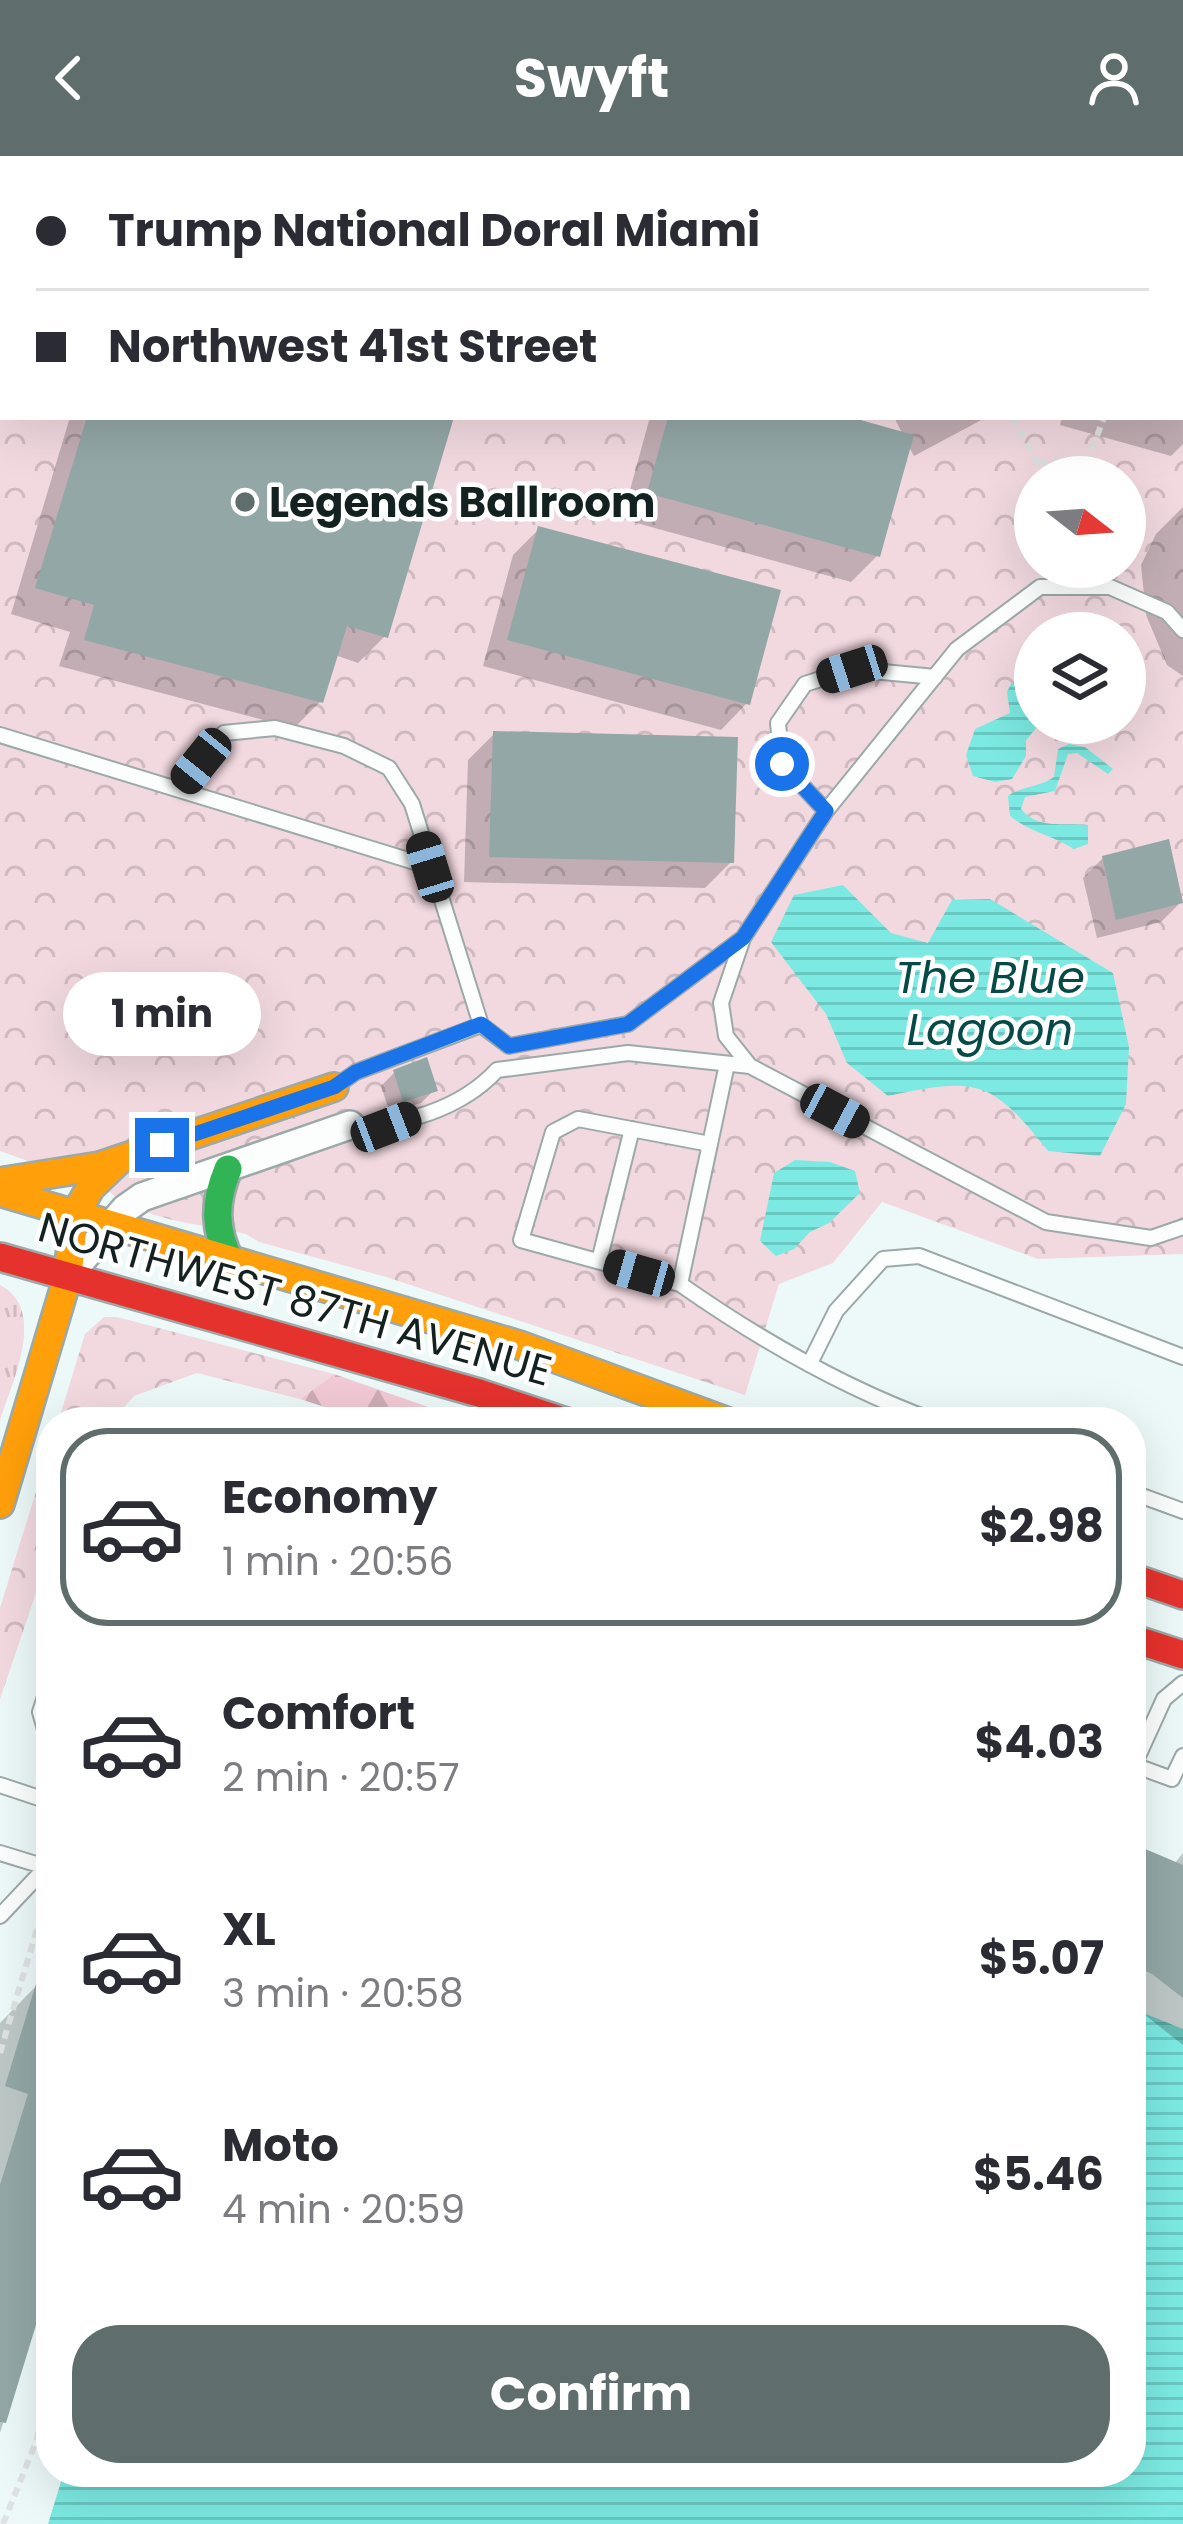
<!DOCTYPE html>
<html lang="en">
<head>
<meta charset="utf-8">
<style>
	body { margin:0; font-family:Poppins,sans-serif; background:#f2f2f3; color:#2b2b33; height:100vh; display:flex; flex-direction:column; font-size:45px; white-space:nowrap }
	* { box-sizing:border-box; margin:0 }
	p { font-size:39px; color:#7c7c81 }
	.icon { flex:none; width:66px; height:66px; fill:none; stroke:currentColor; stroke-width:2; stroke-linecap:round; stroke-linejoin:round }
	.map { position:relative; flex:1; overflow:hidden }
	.details { position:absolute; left:36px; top:1251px; width:1110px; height:1080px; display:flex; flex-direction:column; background:#fff; border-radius:48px; box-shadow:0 12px 48px #0002 }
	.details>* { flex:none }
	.banner { position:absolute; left:0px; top:0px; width:1185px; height:264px; box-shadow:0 12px 48px #0002; display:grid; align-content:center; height:264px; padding:0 36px; background:#fff }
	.needle { width:78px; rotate:107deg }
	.buttons { position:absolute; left:1014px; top:300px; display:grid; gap:24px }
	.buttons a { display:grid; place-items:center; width:132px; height:132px; border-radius:50%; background:#fff; box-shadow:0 12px 48px #0002; font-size:60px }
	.end { position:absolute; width:54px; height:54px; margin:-27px; border:15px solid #1a73e8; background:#fff; box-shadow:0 0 0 6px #fff }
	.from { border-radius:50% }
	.bubble { position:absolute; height:84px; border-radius:42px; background:#fff; box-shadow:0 12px 48px #0002; font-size:39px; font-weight:700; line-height:84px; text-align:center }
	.car { position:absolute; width:36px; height:72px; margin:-36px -18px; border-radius:15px; box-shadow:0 0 9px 3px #0007; background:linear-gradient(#222 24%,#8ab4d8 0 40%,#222 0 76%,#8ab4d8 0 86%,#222 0) }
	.banner b { display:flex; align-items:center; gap:42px; height:114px; font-size:45px }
	.banner b+b { border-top:3px solid #e1e1e2 }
	.banner i { width:30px; height:30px; background:#2b2b33 }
	ul { padding:21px 0 0; list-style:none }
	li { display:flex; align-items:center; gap:36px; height:198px; margin:0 24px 18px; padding:0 12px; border:6px solid transparent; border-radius:48px }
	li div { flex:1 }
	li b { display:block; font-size:45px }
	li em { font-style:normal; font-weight:700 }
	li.on { border-color:#5f6d6c }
	li>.icon { width:108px; height:108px; stroke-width:1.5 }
	.button { display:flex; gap:24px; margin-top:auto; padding:24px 36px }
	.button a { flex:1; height:138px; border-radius:48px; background:#5f6d6c; color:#fff; font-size:48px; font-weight:700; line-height:138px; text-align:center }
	header { display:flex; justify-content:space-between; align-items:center; height:156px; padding:0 36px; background:#5f6d6c; color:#fff; font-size:54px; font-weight:700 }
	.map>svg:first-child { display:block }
</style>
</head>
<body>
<header><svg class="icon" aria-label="back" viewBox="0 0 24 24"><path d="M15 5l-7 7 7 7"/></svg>Swyft<svg class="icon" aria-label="person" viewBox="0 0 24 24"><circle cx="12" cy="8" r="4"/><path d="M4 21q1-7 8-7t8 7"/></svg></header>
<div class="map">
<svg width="1183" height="2368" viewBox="0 0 1183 2368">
	<defs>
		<pattern id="grass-tufts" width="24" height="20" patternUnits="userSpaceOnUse" patternTransform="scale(3)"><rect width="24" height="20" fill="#f2d9e0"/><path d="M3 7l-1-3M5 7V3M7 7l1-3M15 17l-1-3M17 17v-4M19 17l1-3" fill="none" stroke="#cfbac0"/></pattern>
		<pattern id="forest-firs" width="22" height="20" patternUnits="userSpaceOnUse" patternTransform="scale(3)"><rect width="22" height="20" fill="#f2cad6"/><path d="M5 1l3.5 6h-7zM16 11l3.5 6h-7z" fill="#cfadb7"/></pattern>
		<pattern id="park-crowns" width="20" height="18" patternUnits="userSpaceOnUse" patternTransform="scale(3)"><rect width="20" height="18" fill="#f2d9e0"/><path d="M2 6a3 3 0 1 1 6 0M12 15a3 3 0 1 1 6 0" fill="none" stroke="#cfbac0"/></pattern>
		<pattern id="water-rules" width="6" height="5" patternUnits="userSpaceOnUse" patternTransform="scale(3)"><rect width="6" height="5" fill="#7ceae2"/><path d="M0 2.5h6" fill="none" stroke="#6ac8c2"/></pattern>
	</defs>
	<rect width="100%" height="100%" fill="#ecf9f8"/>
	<path fill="url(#grass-tufts)" d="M0,1129C48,1154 12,1226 0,1265Z"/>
	<path fill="url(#forest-firs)" d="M334,1218L471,1266H371L300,1243Z"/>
	<path fill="url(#park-crowns)" fill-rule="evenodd" d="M0,0H1183V1098L1038,1103L882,1046L833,1107L779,1128L745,1239L386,1121L259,1086L246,1078C202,1068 140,1065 106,1033L0,995ZM3,3H1182V261H3ZM1035,321H1125V411H1035ZM1035,477H1125V567H1035Z
		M104,1161H117L334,1218L300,1243L197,1217L134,1240L111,1266H58L85,1178Z
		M51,1287V1393L0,1543V1452Z"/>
	<path fill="url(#water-rules)" d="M1011,528H1027L1035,534V567H1065L1039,569L1026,584V600L1012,623L995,626L973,620L966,599L975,573L1010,557L1007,536Z
		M1069,588L1085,591L1113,613L1108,618L1077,597L1068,598L1055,635L1025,641L1021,653C1038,674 1063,666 1088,669V688L1074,693C1052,679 1030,676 1010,660L1008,640C1024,629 1038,632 1054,621L1058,593Z
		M843,729L891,777L928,787L952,744L990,743L1113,817L1129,891L1126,948L1100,1000L1048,995C991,923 977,921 888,940L847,907L826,858L771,786L794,739Z
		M795,1004L830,1006L855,1015L860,1037L829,1067L810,1076L794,1093L776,1100L760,1085L774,1017Z
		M1131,1852L1183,1873V2368H48L64,2316H1131Z"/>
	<path fill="#0003" d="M1182,24L1183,288L1171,300L1060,269L1062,261H1182Z
		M70,261H451L385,480L358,507L335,499L321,545L294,572L59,510L70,476L11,458Z
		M650,261H839L903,279L894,261H987L914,300L908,289L877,400L851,426L622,363Z
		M1183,351V520L1167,509L1146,459L1141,409L1156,378Z
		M539,373L747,547L721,574L483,510L513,399Z
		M494,578L731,706L705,732L464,726L468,604Z
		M1103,702L1181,746L1161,766L1097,782L1083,722Z
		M394,917L434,934L421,947L390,957L381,930Z
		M1131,1690L1174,1708L1183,1697V1889L1131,1848Z
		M38,1828L51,1832V2112L0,2277V1867Z"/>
	<path fill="#92a7a6" d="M87,261H454L388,482L347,470L323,547L84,484L94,449L35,432Z
		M668,261H850L914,279L880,401L647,337Z
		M538,370L781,434L750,549L507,484Z
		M493,575L738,581L734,707L489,701Z
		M1169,683L1183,747L1116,764L1102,700Z
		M427,901L438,935L403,946L393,914Z
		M1131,1687L1183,1709V1842L1152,1818L1131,1809Z
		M45,1798L51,1799V2120L6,2267L0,2266V2029L28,1938L5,1930Z"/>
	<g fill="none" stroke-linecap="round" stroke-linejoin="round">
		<defs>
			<path id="lane" d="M262,0L272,3
				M593,3L594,0
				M0,579L431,711
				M177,633L224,577L275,572L344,590L389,612L412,648L481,869
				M826,655L782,608L778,567L805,528L852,513L935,521
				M750,910L726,880L721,847L743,782L826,655L957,493L1040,431H1110L1167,456L1183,474
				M336,930L356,916L481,869L509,890L628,868L743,782
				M350,969C401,972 462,952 497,914L628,897L750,910L1046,1066L1151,1082L1183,1071
				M710,988L680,1128L521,1084L553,976L578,963L710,988L727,908
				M599,1105L632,973
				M680,1128C760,1184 845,1233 937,1266
				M810,1207L836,1155L883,1103L919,1100L1183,1201
				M1131,1336L1183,1355
				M51,1522L40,1556L51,1594
				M1131,1608L1172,1623L1183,1600
				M1134,1609L1164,1543L1183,1527
				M0,1629L51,1646
				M0,1697L49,1712
				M0,1760L51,1706"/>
			<path id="street" d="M68,1120L125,1053L142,1041L350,969"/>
			<path id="fast" d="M228,1013C214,1046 214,1073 230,1105"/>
			<path id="slow" d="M0,1026L100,1010L334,931
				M0,1036L519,1189L728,1266
				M0,1348L68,1120L74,1060L91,1031L119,1004"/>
			<path id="jam" d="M0,1101L479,1237L566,1266
				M1131,1421L1183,1439
				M1131,1482L1183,1499"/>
		</defs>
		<use href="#lane" stroke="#9ca9a8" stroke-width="18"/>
		<use href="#street" stroke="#9ca9a8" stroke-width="32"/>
		<use href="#fast" stroke="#9ca9a8" stroke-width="32"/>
		<use href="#slow" stroke="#9ca9a8" stroke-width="32"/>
		<use href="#jam" stroke="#9ca9a8" stroke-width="32"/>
		<path stroke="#dee2e2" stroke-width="6" stroke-dasharray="9 6" stroke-linecap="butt" d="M1041,0V3
			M405,3L406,0
			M1012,261L1046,321
			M1038,307L1089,302L1104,261
			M0,1897L45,1746
			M3,2368L37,2283L51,2208"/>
		<use href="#lane" stroke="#fcfefe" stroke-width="14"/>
		<use href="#street" stroke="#fcfefe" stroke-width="27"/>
		<use href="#fast" stroke="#30b455" stroke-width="27"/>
		<use href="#slow" stroke="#ff9f0a" stroke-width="27"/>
		<use href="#jam" stroke="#e5322d" stroke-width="27"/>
	</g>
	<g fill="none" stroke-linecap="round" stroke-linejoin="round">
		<path stroke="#1a73e8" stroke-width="15" d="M162,989L334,931L356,916L481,868L509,890L628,868L743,782L826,655L782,608"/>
	</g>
	<circle fill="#5f6d6c" stroke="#fff" stroke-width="4.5" cx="245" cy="346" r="12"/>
	<g text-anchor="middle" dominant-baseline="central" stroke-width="9" stroke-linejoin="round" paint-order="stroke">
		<g font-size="42" font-weight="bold" fill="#132221" stroke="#fff" text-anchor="start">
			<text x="269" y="346">Legends Ballroom</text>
		</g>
		<g font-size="42" fill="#132221" stroke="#fff">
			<text transform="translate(295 1143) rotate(16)">NORTHWEST 87TH AVENUE</text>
		</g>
		<g font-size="45" font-style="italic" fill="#054a46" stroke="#fff">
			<text x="990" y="821">The Blue<tspan x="990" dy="52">Lagoon</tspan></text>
		</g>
	</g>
</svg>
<div class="buttons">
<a><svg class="needle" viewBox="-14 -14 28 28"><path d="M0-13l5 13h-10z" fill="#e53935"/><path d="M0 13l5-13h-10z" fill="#7c7c81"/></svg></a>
<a><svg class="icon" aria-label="layers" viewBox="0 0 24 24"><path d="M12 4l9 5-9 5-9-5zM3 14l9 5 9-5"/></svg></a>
</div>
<i class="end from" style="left:782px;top:608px"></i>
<i class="end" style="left:162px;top:989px"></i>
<div class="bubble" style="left:63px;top:816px;width:198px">1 min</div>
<i class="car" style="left:852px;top:513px;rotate:252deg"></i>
<i class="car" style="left:201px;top:605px;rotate:219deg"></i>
<i class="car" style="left:430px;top:711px;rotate:343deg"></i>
<i class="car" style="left:835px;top:955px;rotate:118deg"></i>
<i class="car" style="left:386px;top:971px;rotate:69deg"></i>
<i class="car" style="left:639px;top:1117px;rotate:286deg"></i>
<div class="banner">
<b><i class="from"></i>Trump National Doral Miami</b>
<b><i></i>Northwest 41st Street</b>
</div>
<section class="details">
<ul>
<li class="on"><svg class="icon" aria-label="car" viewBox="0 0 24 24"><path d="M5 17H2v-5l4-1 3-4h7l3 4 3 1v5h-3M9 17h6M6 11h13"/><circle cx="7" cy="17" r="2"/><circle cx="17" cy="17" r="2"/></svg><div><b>Economy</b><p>1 min · 20:56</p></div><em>$2.98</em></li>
<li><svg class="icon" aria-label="car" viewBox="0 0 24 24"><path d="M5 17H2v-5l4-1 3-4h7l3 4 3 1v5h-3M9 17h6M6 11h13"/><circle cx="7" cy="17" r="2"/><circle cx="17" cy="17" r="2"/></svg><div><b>Comfort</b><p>2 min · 20:57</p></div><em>$4.03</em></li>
<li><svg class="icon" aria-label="car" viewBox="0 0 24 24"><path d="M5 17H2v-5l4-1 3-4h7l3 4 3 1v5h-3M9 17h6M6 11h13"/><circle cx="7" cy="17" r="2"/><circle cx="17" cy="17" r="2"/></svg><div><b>XL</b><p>3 min · 20:58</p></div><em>$5.07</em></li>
<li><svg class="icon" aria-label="car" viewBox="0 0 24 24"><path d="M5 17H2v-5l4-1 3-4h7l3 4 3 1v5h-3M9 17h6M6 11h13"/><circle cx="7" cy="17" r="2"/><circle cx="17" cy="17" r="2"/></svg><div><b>Moto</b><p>4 min · 20:59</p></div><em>$5.46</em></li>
</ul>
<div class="button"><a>Confirm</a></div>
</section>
</div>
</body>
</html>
